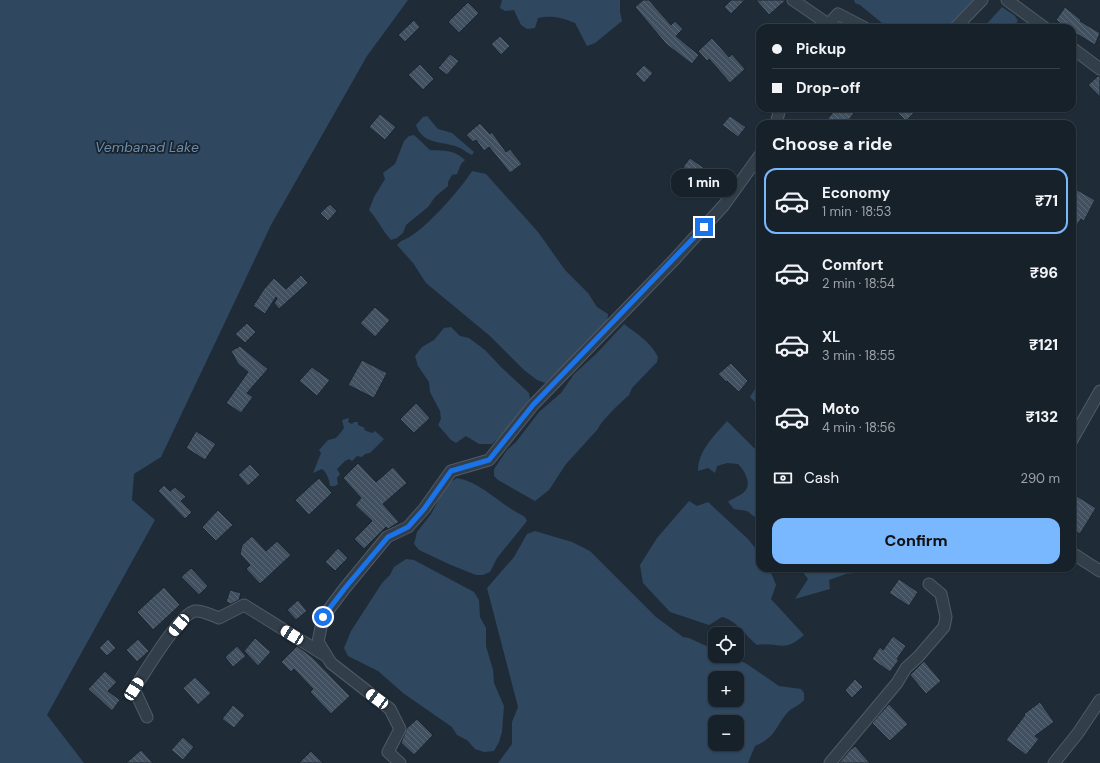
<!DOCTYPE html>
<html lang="en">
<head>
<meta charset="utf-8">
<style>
	body { margin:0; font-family:"DM Sans",sans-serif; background:#202932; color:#f1f3f6; height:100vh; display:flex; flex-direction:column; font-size:15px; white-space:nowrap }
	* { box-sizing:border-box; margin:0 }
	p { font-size:13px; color:#9ea3a8 }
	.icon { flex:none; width:22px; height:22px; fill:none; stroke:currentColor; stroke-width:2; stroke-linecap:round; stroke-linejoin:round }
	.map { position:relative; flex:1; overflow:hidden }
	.sheet { position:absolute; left:756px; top:120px; width:320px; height:452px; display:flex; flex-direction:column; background:#17212a; border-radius:12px; box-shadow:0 1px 3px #0004,0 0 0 1px #363e47 }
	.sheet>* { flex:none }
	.banner { position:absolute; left:756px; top:24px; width:320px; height:88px; border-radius:12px; box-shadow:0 1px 3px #0004,0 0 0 1px #363e47; display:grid; align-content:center; height:88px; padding:0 16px; background:#17212a }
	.controls { position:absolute; left:708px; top:627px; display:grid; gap:8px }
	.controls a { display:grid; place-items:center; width:36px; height:36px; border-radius:8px; background:#17212a; box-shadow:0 1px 3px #0004,0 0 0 1px #363e47; font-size:20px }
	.end { position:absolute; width:18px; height:18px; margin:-9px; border:5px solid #1a73e8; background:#fff; box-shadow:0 0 0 2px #fff }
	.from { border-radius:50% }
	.bubble { position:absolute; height:28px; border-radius:12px; background:#17212a; box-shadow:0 1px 3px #0004,0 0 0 1px #363e47; font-size:13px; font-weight:800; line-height:28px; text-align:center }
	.car { position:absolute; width:12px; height:24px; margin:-12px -6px; border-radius:5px; box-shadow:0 0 3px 1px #0007; background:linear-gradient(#fff 24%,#345 0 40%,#fff 0 76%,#345 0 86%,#fff 0) }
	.banner b { display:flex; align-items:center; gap:14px; height:38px; font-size:15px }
	.banner b+b { border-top:1px solid #363e47 }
	.banner i { width:10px; height:10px; background:#f1f3f6 }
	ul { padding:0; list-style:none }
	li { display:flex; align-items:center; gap:12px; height:66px; margin:0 8px 6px; padding:0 8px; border:2px solid transparent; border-radius:12px }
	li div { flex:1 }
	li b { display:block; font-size:15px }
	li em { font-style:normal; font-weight:800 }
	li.current { border-color:#79b8fe }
	li>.icon { width:36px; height:36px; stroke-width:1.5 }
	h2 { padding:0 16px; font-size:18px; line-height:48px }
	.pay { display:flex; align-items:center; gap:10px; height:44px; padding:0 16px; font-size:15px }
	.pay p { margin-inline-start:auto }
	.action { display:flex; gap:8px; margin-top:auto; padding:8px 16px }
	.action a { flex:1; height:46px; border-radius:12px; background:#79b8fe; color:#111; font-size:16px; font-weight:800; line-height:46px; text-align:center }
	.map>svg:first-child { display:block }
</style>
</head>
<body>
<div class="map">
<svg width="1100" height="763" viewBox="0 0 1100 763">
	<defs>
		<pattern id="building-back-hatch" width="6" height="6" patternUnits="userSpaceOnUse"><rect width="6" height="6" fill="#415161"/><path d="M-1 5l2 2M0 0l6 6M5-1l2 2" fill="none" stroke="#5a6876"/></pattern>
	</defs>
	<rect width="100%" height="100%" fill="#1f2c38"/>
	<path fill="#2f475f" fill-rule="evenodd" d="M0,0H408L367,56L271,225L161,457L134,474L132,500L155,520L47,715L84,763H0Z
		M502,0H620V12L622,21L595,43L587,46L575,23C563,18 552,15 538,18L535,28L527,29L521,25L514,10L505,11L500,8Z
		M854,0H978L950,28H888L860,5L855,3Z
		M1002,7L1015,16L1018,21L1011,28H983Z
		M427,116L438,129L452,133L474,152L472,155C467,153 463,149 458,147C442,141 423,145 416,125L423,117Z
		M414,135L430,150C444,151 453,149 465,160L461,164L457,174L452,175L448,182V186L435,197L428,207L406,225L403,233L397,238L391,240C382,230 378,220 369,210L374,197L385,179L383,173L395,164L404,141L409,136Z
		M472,171L486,174L538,232L565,270L588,293L597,307L608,314L607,324L545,383L537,380L524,370L490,336L426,283L413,263L397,245L401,241C420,236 461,189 472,171Z
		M624,324C638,335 650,341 658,357L657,362L632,388L629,395L615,408L602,422L597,430L566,464L549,490L535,501L498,480L494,476V469L507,450L516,442L539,412L561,393L574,374L596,354Z
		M451,327L460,336L469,338L485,350L501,367L529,393L530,398C520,415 507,430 492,444H479L466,436L456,443L451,440L438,425L441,419L440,411L430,392L429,382L418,366L415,356L422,347L434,340L444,328Z
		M760,381V407L750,397Z
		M349,418L348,422L352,424L354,422H358V425L365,428L364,430L372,433L375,431L384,439L370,453L365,454L362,457L357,456L352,461L349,459L345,461L337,469L340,474L337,478L338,484L335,486H330C329,479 327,473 322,469L313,473L321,453L319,450L328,440L336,438L342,431L344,428L342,420Z
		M727,421L760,454V521L747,511L734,509L728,502C733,498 740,496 744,492C753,484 744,470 738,464L727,463L717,466L715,473L708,468L698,471C698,451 714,436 727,421Z
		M457,478C479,482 496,500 516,512C521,515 525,515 527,521L497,558L490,572L483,575H476L451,565L419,550L414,544L417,532L431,514L440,497L449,483Z
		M689,501L697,506L708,502L748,539L760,554V568H769L776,585L771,599L804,635C783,654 780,641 757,645C746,636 736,620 722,617L709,625L670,612L643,583L640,565L657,538Z
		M535,531L572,542L590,551L656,617L683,637L689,638L715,650V656H729L747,664L779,686L801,689L804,693V700C800,705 794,707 789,711C774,727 778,736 755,746L748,763H498L512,744V722L518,707L487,588L514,557L527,534ZM715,678H737V700H715ZM715,722H737V744H715Z
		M406,559L414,560L474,592L479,600L480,617L486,628V646L493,670L494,683L504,706L502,732L499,742L494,751L484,752L475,749L467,740L457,735L452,727L403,693L378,671L348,656L344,648L351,631L382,583L390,575L394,567Z
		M800,568H870V571L846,574L829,580L830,589L795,599L808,579Z"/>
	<path fill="url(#building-back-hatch)" stroke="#1a252f" d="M643,0H649L671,25L675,21L683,29L676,36L699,55L692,64L666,44L635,7Z
		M731,0H745L731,14L724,7Z
		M756,0H786L769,15Z
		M468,2L479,13L459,33L448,22Z
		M1065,7L1081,20L1080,21L1100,33L1095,45L1072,31V28H1067L1056,20Z
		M414,20L420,27L405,42L398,35Z
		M500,36L510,46L501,55L491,44Z
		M712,38L729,57L732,54L745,69L730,83L709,59L707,61L698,51Z
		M450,54L459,61L447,75L438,68Z
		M420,64L434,79L423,90L408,75Z
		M644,65L653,73L644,83L635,74Z
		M1098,76H1100V97L1088,85Z
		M836,108H847L854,113L846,124H824Z
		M893,108H919L906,121Z
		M380,114L396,127L385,140L369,127Z
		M730,116L746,127L738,137L722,125Z
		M480,123L490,134L492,132L506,152L510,149L522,164L510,173L489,147L484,151L476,140L473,142L466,135Z
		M690,158L717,177L710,186L683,167Z
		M1072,187L1095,200L1084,221L1081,219L1072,232Z
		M330,204L337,211L328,221L320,213Z
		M301,275L308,283L279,309L274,303L277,299L276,297L265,314L253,306L264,289L274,278L286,289Z
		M375,307L390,320L375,337L360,323Z
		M247,323L256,332L245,343L235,334Z
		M240,346L268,369L247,393L253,397L241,413L226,403L248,372L238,364L231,351Z
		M362,360L387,373L374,398L348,385Z
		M731,363L748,381L739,392L727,381L726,382L718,374Z
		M312,367L330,380L317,396L299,381Z
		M416,403L430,418L414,433L400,419Z
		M196,431L216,444L205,460L186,448Z
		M358,463L376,482L393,467L407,483L383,504L399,522L388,529L386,527L364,549L354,539L372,521L355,505L361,498L343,478Z
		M250,464L260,475L248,486L238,475Z
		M319,478L332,493L309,515L295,500Z
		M164,485L170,491L175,487L186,497L181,501L192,512L185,519L158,491Z
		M1072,493L1096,508L1080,534L1072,528Z
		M218,510L233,525L216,541L202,527Z
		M252,536L266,551L277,541L291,555L260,584L246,569L250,565L240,554L242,545Z
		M338,548L348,558L335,571L325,562Z
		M191,568L208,586L199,595L181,577Z
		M899,579L918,592L909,606L889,593Z
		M164,587L180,605L153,630L137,612Z
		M230,590L241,593L239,600L231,604L226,602Z
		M298,600L307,611L296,620L287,610Z
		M893,636L906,646L897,659L899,660L890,672L872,659L880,647L883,650Z
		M255,638L271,652L258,666L244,651Z
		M108,639L116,648L107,656L99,648Z
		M138,639L149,651L137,662L126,650Z
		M237,646L246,656L233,667L225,657Z
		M297,646L312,657L350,696L331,714L310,692L313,689L294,669L291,672L281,662Z
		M924,661L941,681L926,694L910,675Z
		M105,671L117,682L108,691L120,700L112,711L88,689Z
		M195,677L211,693L198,705L183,688Z
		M855,679L863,687L852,698L845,690Z
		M1040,702L1054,722L1035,736L1039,739L1026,755L1006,740L1025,715L1024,714Z
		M889,704L908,724L890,741L872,723Z
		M233,705L245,715L234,728L222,719Z
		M417,719L433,735L414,755L401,743L407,728Z
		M183,737L194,747L183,760L171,750Z
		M855,746L870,763H839L850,750Z
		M141,750L153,763H126Z
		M311,751L323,763H299Z"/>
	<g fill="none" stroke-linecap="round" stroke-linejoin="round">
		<defs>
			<path id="street" d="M793,0L828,24
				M1007,0L1045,28
				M825,28L838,14L865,28
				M955,28L982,0
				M1072,48L1100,69
				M776,124L780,108
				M1072,440L1100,391
				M1072,553L1100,571
				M147,717L134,689C144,674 179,614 195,611C202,610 213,616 219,618L244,605L326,656
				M400,763L388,752L400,729L390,709L331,663L318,642L323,617L345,588L387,537L408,527L424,509L451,471L489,460L533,405L673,261L724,205L760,155
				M830,763L897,683L906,668L918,657L944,627L946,617L941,594L929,584
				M1054,763L1078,733L1100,700"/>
		</defs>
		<use href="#street" stroke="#505b67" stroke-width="13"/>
		<use href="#street" stroke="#323e49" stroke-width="11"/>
	</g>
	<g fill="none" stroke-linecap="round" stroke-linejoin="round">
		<path stroke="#1a73e8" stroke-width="5" d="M323,617L345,588L388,537L408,527L424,509L451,471L489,460L533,405L704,227"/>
	</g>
	<g text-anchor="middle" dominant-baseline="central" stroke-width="3.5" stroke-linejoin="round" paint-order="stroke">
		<g font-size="14" font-style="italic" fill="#6b8cab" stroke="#18232d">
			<text x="147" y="147">Vembanad Lake</text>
		</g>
	</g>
</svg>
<div class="controls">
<a><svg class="icon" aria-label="locate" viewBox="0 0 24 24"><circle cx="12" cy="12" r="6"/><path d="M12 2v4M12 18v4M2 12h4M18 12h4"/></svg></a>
<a>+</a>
<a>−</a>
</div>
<i class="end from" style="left:323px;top:617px"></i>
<i class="end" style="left:704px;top:227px"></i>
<div class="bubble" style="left:671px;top:169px;width:66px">1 min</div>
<i class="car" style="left:179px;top:625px;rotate:220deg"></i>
<i class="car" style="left:292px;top:635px;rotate:302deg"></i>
<i class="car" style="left:134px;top:689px;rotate:33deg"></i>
<i class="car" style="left:377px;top:699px;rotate:306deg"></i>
<div class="banner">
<b><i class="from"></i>Pickup</b>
<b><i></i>Drop-off</b>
</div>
<section class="sheet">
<h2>Choose a ride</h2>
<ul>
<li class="current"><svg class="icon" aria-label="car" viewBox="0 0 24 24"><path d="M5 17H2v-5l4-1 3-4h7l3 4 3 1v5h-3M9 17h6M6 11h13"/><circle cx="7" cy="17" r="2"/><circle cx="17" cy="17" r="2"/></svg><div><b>Economy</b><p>1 min · 18:53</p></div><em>₹71</em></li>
<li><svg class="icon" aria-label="car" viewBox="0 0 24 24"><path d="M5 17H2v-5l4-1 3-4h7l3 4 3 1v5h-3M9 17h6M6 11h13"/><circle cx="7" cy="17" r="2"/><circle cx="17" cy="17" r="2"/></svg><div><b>Comfort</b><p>2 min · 18:54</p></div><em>₹96</em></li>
<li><svg class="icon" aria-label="car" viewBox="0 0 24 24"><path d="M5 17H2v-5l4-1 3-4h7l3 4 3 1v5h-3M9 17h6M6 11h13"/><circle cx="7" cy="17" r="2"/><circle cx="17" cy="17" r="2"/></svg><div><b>XL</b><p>3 min · 18:55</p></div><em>₹121</em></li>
<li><svg class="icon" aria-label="car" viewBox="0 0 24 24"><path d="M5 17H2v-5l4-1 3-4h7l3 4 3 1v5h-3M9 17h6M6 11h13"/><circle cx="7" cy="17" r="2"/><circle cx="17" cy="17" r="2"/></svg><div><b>Moto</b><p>4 min · 18:56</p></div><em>₹132</em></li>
</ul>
<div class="pay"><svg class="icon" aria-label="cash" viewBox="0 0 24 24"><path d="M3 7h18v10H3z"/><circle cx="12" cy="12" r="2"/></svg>Cash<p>290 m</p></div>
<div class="action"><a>Confirm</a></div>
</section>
</div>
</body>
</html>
